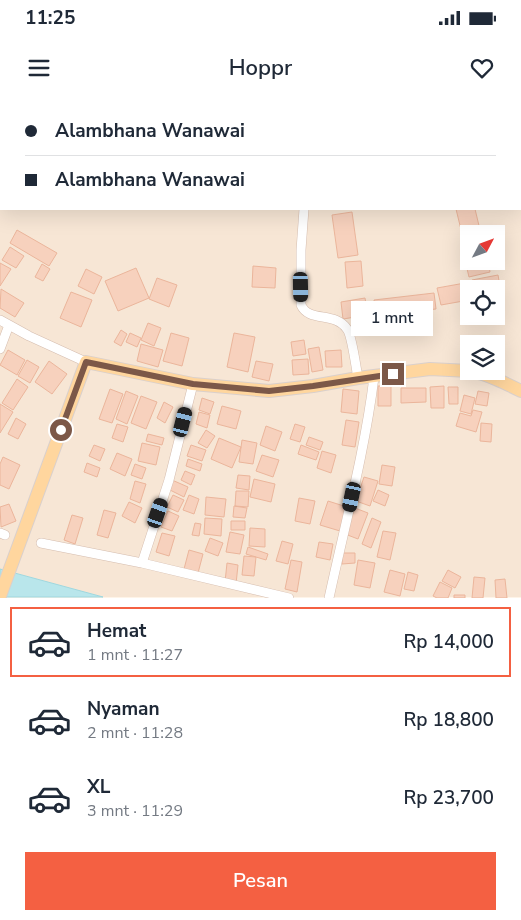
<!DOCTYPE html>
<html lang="id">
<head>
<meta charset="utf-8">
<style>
	body { margin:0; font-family:"Nunito Sans",sans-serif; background:#f6f6f7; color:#1f2937; height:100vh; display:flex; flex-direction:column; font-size:19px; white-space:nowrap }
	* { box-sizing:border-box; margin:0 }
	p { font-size:16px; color:#747a83 }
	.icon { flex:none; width:28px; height:28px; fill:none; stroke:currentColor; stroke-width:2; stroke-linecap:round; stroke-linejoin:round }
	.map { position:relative; height:498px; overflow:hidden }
	.side { display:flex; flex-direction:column; background:#fff; flex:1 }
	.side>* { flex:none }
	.guide { position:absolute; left:0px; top:0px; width:521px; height:110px; box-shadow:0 5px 20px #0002; display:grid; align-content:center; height:110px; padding:0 25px; background:#fff }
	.needle { width:32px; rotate:49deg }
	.tools { position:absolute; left:460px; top:125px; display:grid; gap:10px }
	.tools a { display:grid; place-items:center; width:45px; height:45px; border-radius:0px; background:#fff; box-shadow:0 5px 20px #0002; font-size:25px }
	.end { position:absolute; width:22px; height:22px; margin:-11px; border:6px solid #7c5848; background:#fff; box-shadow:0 0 0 2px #fff }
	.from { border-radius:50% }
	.bubble { position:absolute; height:35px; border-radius:0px; background:#fff; box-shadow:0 5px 20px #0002; font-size:16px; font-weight:600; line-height:35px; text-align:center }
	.car { position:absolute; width:15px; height:30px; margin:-15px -8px; border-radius:6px; box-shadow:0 0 4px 1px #0007; background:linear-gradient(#222 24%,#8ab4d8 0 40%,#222 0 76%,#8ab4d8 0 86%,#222 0) }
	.guide b { display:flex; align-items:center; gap:18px; height:48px; font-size:19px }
	.guide b+b { border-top:1px solid #e0e1e3 }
	.guide i { width:12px; height:12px; background:#1f2937 }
	ul { padding:9px 0 0; list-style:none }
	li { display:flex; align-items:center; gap:15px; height:70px; margin:0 10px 8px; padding:0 15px; border:2px solid transparent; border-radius:0px }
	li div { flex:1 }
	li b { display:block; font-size:19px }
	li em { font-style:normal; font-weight:600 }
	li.current { border-color:#f46042 }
	li>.icon { width:45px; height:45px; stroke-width:1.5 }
	.primary-button { display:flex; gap:10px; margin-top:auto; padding:10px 25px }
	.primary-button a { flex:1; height:58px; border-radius:0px; background:#f46042; color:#fff; font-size:20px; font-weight:600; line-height:58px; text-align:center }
	.status { display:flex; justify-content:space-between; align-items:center; height:35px; padding:0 25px; background:#fff; direction:ltr }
	.status svg { height:14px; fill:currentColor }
	header { display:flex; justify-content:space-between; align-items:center; height:65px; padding:0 25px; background:#fff; font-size:22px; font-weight:600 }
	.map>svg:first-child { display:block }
</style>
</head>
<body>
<div class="status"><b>11:25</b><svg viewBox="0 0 49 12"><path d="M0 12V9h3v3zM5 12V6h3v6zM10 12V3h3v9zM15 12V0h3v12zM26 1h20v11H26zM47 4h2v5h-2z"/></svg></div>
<header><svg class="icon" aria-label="menu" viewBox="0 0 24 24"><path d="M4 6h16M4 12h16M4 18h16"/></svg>Hoppr<svg class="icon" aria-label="heart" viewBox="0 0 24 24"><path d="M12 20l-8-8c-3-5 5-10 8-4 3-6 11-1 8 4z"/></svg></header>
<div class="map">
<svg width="521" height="498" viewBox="0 0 521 498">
	<rect width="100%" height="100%" fill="#fef4e8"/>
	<path fill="#f7e6d5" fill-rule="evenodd" d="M0,0H521V497H103L0,469ZM1,1H520V109H1ZM469,134H496V161H469ZM469,189H496V216H469ZM469,244H496V271H469Z"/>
	<path fill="#b9e6eb" stroke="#9fd7de" d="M0,469L103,497H0Z"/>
	<path fill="#f7d1bd" stroke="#ebb59b" d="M456,109H475L481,134H469V146H465Z
		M352,112L358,155L338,158L332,115Z
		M17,130L57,153L49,166L10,143Z
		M10,147L24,156L16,168L2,160Z
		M469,150V161H488L490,172L469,177L463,152Z
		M361,161L363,186L347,188L345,162Z
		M0,163L11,169L0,186Z
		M42,164L50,169L43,181L35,177Z
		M253,166L276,168L275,188L252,187Z
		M136,168L149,198L118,211L105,181Z
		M86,169L102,177L94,194L78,186Z
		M498,175L501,192L496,193V189H474L472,180Z
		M157,178L177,185L169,207L149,199Z
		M465,183L469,200L441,205L437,188Z
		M1,189L24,203L15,217L0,208Z
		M71,192L92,200L81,227L60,218Z
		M434,193L436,209L376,215L374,200Z
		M365,198L368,215L343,219L341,202Z
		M148,223L161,228L154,246L141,240Z
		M121,230L127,234L121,246L114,242Z
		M130,233L141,238L137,247L126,242Z
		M171,233L189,238L182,266L163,261Z
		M234,233L255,237L248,272L227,267Z
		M304,240L306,254L293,256L291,242Z
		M141,244L163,250L158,267L137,261Z
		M319,247L323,270L312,272L308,249Z
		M8,250L25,260L17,275L0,265Z
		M341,250L342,267H326L325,251Z
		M308,259L309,274L293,275L292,260Z
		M27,260L39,267L30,283L18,276Z
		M49,261L67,274L52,294L35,282Z
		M256,261L273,264L269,281L252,277Z
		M17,279L28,287L13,310L2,303Z
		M378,286H391V306H378Z
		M444,286V308H431L430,287Z
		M448,287H458V304H449Z
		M401,288H426V302L401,303Z
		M110,289L123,294L112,323L99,319Z
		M343,289L359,291L357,314L341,312Z
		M126,291L138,296L127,324L116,319Z
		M478,291L489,293L487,306L475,304Z
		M464,295L475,298L471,314L460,311Z
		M141,296L157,302L146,329L131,323Z
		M202,298L214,302L210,314L199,310Z
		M164,302L173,307L165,323L157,318Z
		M0,304L13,312L0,333Z
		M222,306L241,311L236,329L217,324Z
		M473,310L482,312L476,332L456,326L460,313L471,316Z
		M199,312L210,315L207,328L196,324Z
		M16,318L26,324L18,339L8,334Z
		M346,320L359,322L355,347L342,345Z
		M481,323L492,324L491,342L480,341Z
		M117,324L128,327L123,342L112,338Z
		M295,324L305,327L300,342L290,339Z
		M266,326L282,332L275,351L260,345Z
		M206,330L215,336L207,348L198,343Z
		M148,334L164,338L162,345L146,341Z
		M309,337L323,342L320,350L306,345Z
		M219,338L241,347L232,368L211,359Z
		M242,340L257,343L253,364L239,362Z
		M142,343L160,347L156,365L138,361Z
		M94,345L105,349L100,361L89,356Z
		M191,345L206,350L202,361L187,356Z
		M301,345L319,352L316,360L298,354Z
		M322,351L336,355L331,373L317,368Z
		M117,353L132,359L125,376L110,369Z
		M262,355L279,360L273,377L256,371Z
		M3,357L20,365L9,389L0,385V364Z
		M188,359L202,364L200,371L186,366Z
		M87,363L100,368L97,377L84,372Z
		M135,364L146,368L142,379L131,375Z
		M382,365L395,367L392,386L379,384Z
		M185,371L195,375L191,385L181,380Z
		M238,375L250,376L249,390L236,388Z
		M364,377L378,381L370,406L356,401Z
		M254,379L275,384L271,402L250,397Z
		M172,380L188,387L184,397L168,389Z
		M135,381L146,384L140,403L130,399Z
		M378,390L389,395L385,406L373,401Z
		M236,391H249L248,407L235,406Z
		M173,395L184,400L178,412L167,407Z
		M189,395L199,399L194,414L183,410Z
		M206,397L226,399L224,417L205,415Z
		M299,398L315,401L310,424L295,421Z
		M328,401L347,407L340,431L320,425Z
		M129,402L142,408L135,423L122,416Z
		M9,404L16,421L1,427L0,407Z
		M234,406L247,408L245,418L233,417Z
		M355,408L368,413L358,439L345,434Z
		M104,410L116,413L108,438L97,435Z
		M168,411L179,416L172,431L161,427Z
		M72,415L83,418L75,444L64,440Z
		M205,418L222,419L221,436L204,434Z
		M372,418L381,422L371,448L362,444Z
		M231,421H245V430H231Z
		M195,423L201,424L199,436L192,435Z
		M250,428L265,429V447L249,446Z
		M383,431L396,433L390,460L377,457Z
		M230,432L244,435L240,454L226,452Z
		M162,433L175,436L169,456L156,452Z
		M210,438L223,443L218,456L205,451Z
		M282,441L293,444L288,464L276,461Z
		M319,442L333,444L330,460L316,457Z
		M248,447L268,454L266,460L246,454Z
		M189,450L203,454L198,473L184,469Z
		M342,453H355V463L342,464Z
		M244,456L256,457L254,476L242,475Z
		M291,460L302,462L297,492L285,489Z
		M358,460L375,463L370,488L354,485Z
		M227,463L238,465L236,484L225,482Z
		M390,470L405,474L400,496L384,492Z
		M448,470L461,477L455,488L442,481Z
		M408,472L418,475L414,491L404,489Z
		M474,477L485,478L483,498H472Z
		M505,479L507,498H496L495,480Z
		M440,482L452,488L448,498H437L433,496Z
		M454,495H465V498H454Z"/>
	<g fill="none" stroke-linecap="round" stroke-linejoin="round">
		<defs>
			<path id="street" d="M313,1V0
				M304,109L301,150V205C309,223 335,211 347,229C352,235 356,268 358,278
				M0,220L29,236L86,262
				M0,249L9,225
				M0,433L5,435
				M41,443L142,463L289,498
				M142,463L169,380L193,284
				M329,498C345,424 365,351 374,277"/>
			<path id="primary" d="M471,271C489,275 505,283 521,291
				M0,496L86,262L193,284L269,291L313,286L358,278L430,269L469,271"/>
		</defs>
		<use href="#street" stroke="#d5bdaf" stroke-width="10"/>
		<use href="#primary" stroke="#dad0cc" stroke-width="14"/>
		<use href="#street" stroke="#fff" stroke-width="9"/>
		<use href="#primary" stroke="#ffd69e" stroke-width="12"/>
	</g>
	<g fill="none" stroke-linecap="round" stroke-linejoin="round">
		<path stroke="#7c5848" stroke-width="6" d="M61,330L86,262L193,284L269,291L313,286L393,274"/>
	</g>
</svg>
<div class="tools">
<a><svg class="needle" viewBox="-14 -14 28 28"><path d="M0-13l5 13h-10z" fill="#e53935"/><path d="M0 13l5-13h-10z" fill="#747a83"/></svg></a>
<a><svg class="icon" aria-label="locate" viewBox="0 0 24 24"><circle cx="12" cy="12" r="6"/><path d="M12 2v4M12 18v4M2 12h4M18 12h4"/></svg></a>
<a><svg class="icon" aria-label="layers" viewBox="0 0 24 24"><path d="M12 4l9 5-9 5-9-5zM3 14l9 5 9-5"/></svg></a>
</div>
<i class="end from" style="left:61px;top:330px"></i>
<i class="end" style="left:393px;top:274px"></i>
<div class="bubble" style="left:351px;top:201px;width:82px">1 mnt</div>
<i class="car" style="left:301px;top:187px;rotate:179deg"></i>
<i class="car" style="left:183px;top:322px;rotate:14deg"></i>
<i class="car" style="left:352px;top:397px;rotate:192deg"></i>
<i class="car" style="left:158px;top:413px;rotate:19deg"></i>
<div class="guide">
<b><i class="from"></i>Alambhana Wanawai</b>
<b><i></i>Alambhana Wanawai</b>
</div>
</div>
<section class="side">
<ul>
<li class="current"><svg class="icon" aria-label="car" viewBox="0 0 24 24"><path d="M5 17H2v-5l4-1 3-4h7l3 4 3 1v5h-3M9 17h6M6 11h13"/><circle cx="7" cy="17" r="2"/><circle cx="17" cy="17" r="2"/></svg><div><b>Hemat</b><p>1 mnt · 11:27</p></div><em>Rp 14,000</em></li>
<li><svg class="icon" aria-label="car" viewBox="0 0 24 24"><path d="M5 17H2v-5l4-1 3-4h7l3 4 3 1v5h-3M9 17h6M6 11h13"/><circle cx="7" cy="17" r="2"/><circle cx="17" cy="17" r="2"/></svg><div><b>Nyaman</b><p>2 mnt · 11:28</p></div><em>Rp 18,800</em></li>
<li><svg class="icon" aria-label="car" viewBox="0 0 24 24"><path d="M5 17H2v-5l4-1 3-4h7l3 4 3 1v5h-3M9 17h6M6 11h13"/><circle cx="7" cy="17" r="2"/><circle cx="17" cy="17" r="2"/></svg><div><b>XL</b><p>3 mnt · 11:29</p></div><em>Rp 23,700</em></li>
</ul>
<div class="primary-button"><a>Pesan</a></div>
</section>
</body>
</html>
